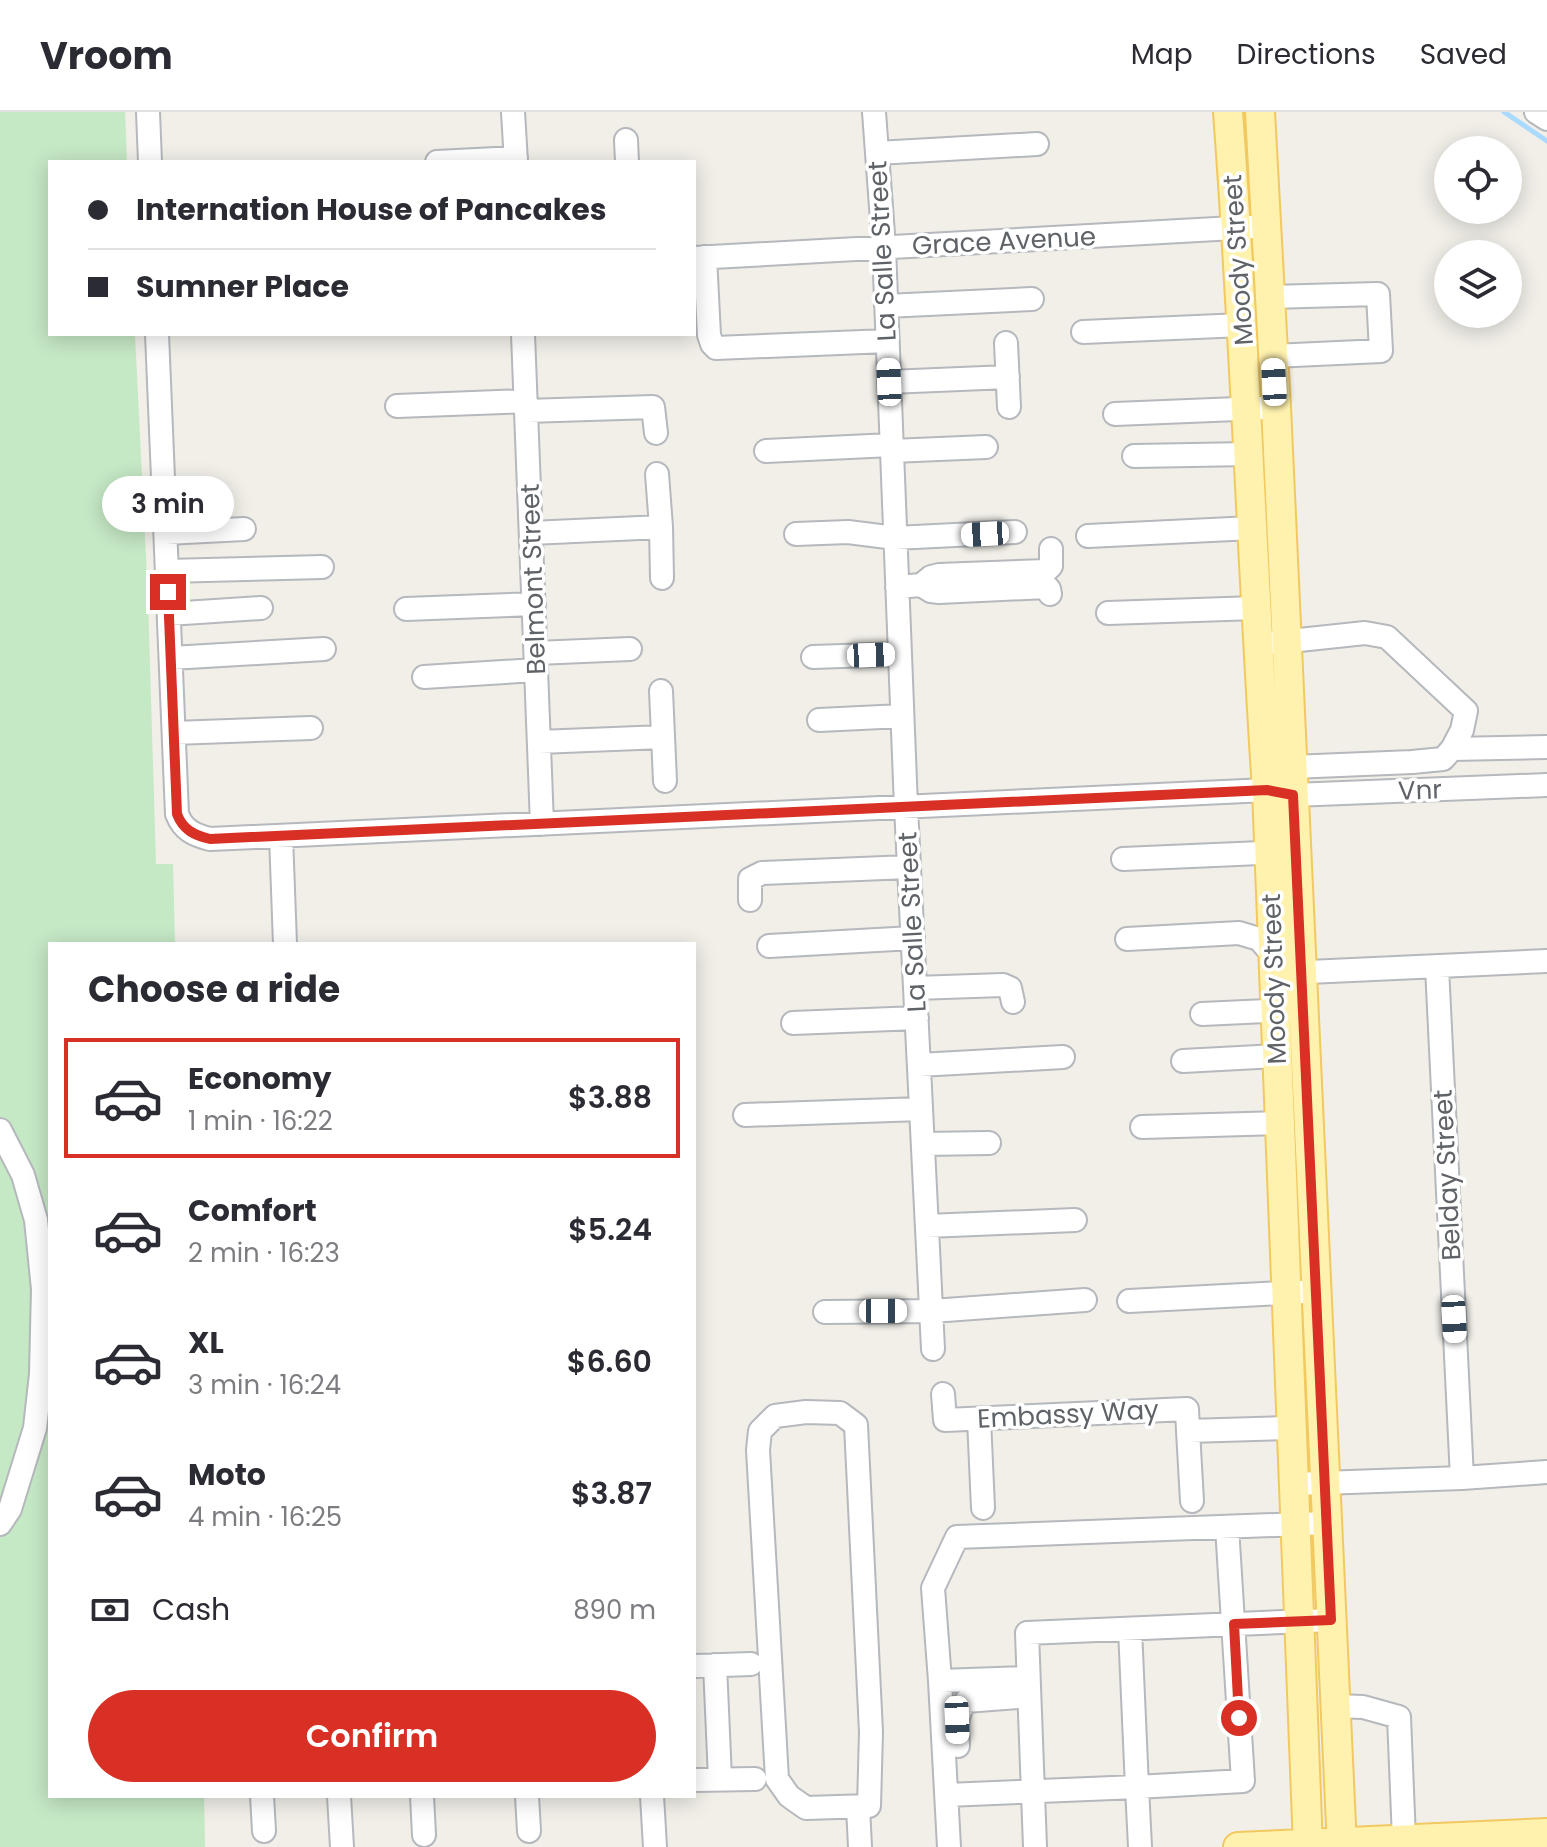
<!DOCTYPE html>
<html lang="en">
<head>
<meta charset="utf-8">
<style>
	body { margin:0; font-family:Poppins,sans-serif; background:#f7f7f7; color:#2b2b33; height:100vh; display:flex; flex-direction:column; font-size:30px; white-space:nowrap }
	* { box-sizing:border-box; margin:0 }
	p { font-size:26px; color:#7c7c81 }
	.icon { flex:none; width:44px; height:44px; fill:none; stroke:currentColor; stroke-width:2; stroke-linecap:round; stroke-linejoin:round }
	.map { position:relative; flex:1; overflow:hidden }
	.details { position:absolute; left:48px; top:830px; width:648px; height:856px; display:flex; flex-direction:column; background:#fff; border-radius:0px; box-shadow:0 4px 20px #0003 }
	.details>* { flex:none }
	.guide { position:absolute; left:48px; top:48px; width:648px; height:176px; border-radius:0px; box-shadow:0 4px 20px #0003; display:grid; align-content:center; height:176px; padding:0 40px; background:#fff }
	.buttons { position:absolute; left:1434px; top:24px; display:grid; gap:16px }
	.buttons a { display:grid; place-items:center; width:88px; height:88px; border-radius:50%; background:#fff; box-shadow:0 4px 20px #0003; font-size:40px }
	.end { position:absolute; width:36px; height:36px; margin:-18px; border:10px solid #d93025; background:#fff; box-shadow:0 0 0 4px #fff }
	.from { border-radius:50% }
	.bubble { position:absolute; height:56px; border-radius:28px; background:#fff; box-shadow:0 4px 20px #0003; font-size:26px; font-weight:600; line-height:56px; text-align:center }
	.car { position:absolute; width:24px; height:48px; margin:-24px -12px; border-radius:10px; box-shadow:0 0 6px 2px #0007; background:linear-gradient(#fff 24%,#345 0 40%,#fff 0 76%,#345 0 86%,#fff 0) }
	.guide b { display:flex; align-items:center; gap:28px; height:76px; font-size:30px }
	.guide b+b { border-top:2px solid #e1e1e2 }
	.guide i { width:20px; height:20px; background:#2b2b33 }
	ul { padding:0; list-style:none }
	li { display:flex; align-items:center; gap:24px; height:120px; margin:0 16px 12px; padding:0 24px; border:4px solid transparent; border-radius:0px }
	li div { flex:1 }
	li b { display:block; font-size:30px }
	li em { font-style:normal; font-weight:600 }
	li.active { border-color:#d93025 }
	li>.icon { width:72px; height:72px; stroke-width:1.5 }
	h2 { padding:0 40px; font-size:36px; line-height:96px }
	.pay { display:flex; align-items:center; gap:20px; height:88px; padding:0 40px; font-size:30px }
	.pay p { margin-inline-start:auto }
	.button { display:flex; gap:16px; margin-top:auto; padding:16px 40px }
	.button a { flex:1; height:92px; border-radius:48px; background:#d93025; color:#fff; font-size:32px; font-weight:600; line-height:92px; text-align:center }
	header { display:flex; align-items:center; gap:48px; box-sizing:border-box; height:112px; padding:0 40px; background:#fff; border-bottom:2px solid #e1e1e2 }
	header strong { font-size:38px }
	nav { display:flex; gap:44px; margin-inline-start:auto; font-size:28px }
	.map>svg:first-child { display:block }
</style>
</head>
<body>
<header>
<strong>Vroom</strong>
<nav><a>Map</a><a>Directions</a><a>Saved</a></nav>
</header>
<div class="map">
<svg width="1547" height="1735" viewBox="0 0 1547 1735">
	<rect width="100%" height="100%" fill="#f1efe8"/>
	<path fill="#c5e8c5" d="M0,0H125L127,50H50V222H135L148,487L156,752H173L175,832H50V1684H204L205,1735H0Z"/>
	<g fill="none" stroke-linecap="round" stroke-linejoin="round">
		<path stroke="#aadaff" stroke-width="5" d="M1504,0L1547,29"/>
		<defs>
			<path id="minor" d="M148,0L150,50
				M513,0L516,50
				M874,0L884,136L906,695L933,1237
				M1536,0L1547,7
				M626,28L627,50
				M877,41L1037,32
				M437,50L516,46
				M705,145L709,223L712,232L716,236L887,229
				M694,146L1252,115
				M1270,185L1378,182L1381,239L1273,244
				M886,194L1032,187
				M1083,220L1242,213
				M157,222L177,702C183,718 194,723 210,727L1267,678
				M523,222L542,712
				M1006,231L1009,295
				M889,270L1008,265
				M397,294L526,289
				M526,299L653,295L656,321
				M1115,302L1262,296
				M766,339L891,333
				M892,339L986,335
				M1134,344L1249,342
				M661,415L662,466
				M166,421L244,417
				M531,421L661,415L657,362
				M796,422L848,420L895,426L1015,420
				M1088,424L1252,416
				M167,459L322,455
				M921,473L931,479L939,480L1047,475L1049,477L1050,482
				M897,475L921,473L931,465L939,463L1046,459L1051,454V437
				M406,497L534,492
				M1108,501L1256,496
				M169,502L261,496
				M1271,531L1365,521L1387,525L1466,599L1462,618L1452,637L1443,647L1412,650L1292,655
				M536,541L630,537
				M813,545L900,542
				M171,546L324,537
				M424,565L536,558
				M661,579L665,669
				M819,608L902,604
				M174,621L311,616
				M539,630L663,625
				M1452,637L1547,635
				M1293,683L1547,673
				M281,724L285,832
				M1123,747L1285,740
				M750,788V767L762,761L909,755
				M1127,827L1239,821L1259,827L1272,842H1279
				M769,834L913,826
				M1437,855L1462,1366
				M1287,861L1547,849
				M915,876L1003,873L1010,876L1013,890
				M1202,902L1289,898
				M793,911L917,906
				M1183,949L1277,944
				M919,953L1063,945
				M745,1003L921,997
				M1142,1015L1280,1011
				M0,1018L23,1063L36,1108L43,1177L41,1262L35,1316L10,1397L0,1412
				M923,1032L989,1031
				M927,1114L1075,1108
				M1129,1189L1303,1180
				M825,1200L932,1199L1085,1188
				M943,1282L945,1308L1187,1297L1188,1319L1291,1316
				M806,1300L840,1301L856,1313L871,1620L869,1694L806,1696L789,1684L777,1667L758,1338L760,1319L775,1304Z
				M979,1307L983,1396
				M1188,1319L1192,1389
				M1294,1372L1462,1366L1547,1360
				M715,1553L720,1667
				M694,1554L751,1552
				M1028,1566L940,1569L933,1476L957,1425L1327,1411
				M940,1569L949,1735
				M1335,1594L1363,1595L1399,1605L1404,1727
				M958,1634C957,1617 955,1603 966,1589L1029,1584
				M694,1668L755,1667
				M947,1683L1137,1675L1130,1517
				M262,1684L264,1719
				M339,1684L342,1735
				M422,1684L424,1723
				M527,1684L529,1719
				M652,1684L655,1735
				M858,1695L860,1735
				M1035,1735L1027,1521L1331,1508
				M1140,1735L1137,1675L1243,1669L1227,1415"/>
			<path id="major" d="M1228,0C1245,226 1252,452 1267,678L1308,1735
				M1260,0L1276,295L1342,1735
				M1238,1735L1547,1721"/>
		</defs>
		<use href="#minor" stroke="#b5b8bc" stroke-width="26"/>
		<use href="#major" stroke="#f2c960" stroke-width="32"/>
		<use href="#minor" stroke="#fff" stroke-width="22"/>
		<use href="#major" stroke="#fff2af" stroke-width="28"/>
	</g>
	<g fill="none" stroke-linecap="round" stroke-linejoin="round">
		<path stroke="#d93025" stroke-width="10" d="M168,480L177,702C183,718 194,723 210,727L1267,678L1293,683L1331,1508L1234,1512L1239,1606"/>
	</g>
	<g text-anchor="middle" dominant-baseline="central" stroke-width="7" stroke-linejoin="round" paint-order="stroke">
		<g font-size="26" fill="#5f6368" stroke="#fff">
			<text transform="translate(1004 129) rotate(-3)">Grace Avenue</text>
			<text transform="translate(882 139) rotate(-93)">La Salle Street</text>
			<text transform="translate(1238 148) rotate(-94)">Moody Street</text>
			<text transform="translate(533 467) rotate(-92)">Belmont Street</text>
			<text transform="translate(1420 678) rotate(-2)">Vnr</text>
			<text transform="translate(912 810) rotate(-93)">La Salle Street</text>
			<text transform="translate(1274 867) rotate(-92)">Moody Street</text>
			<text transform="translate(1447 1063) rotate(-93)">Belday Street</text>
			<text transform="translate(1068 1302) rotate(-3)">Embassy Way</text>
		</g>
	</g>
</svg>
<div class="buttons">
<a><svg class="icon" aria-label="locate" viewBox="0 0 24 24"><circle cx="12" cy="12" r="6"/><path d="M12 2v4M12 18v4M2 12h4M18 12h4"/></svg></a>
<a><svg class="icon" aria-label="layers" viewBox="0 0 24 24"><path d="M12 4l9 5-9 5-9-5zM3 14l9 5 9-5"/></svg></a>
</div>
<i class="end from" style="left:1239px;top:1606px"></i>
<i class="end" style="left:168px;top:480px"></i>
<div class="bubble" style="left:102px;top:364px;width:132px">3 min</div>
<i class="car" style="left:889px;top:270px;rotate:358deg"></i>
<i class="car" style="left:1274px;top:270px;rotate:357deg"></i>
<i class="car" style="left:985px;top:422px;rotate:267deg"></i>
<i class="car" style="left:871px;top:543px;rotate:88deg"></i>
<i class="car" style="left:883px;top:1199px;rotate:90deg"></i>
<i class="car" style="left:1454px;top:1207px;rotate:177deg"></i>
<i class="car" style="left:957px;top:1608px;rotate:178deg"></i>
<div class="guide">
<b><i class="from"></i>Internation House of Pancakes</b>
<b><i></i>Sumner Place</b>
</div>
<section class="details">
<h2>Choose a ride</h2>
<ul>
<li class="active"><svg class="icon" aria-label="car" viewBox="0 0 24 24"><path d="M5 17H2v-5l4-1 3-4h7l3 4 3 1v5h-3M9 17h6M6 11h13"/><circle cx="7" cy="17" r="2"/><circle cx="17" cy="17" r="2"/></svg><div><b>Economy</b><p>1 min · 16:22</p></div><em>$3.88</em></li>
<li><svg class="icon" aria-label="car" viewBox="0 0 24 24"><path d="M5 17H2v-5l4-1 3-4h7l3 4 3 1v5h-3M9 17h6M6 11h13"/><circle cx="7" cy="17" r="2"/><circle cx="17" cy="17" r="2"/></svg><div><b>Comfort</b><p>2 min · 16:23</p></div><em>$5.24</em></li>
<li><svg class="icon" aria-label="car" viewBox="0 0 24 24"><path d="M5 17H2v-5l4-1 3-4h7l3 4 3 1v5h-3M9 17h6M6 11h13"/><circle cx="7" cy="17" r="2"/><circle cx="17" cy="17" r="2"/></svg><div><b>XL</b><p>3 min · 16:24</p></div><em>$6.60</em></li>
<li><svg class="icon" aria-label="car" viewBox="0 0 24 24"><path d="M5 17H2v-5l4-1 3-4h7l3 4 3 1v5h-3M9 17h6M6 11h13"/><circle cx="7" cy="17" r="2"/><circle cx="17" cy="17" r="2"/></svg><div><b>Moto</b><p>4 min · 16:25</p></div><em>$3.87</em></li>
</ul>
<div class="pay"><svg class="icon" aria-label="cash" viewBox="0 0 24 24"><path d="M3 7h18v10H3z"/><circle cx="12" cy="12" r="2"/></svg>Cash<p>890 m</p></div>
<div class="button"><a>Confirm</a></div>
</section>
</div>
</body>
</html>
